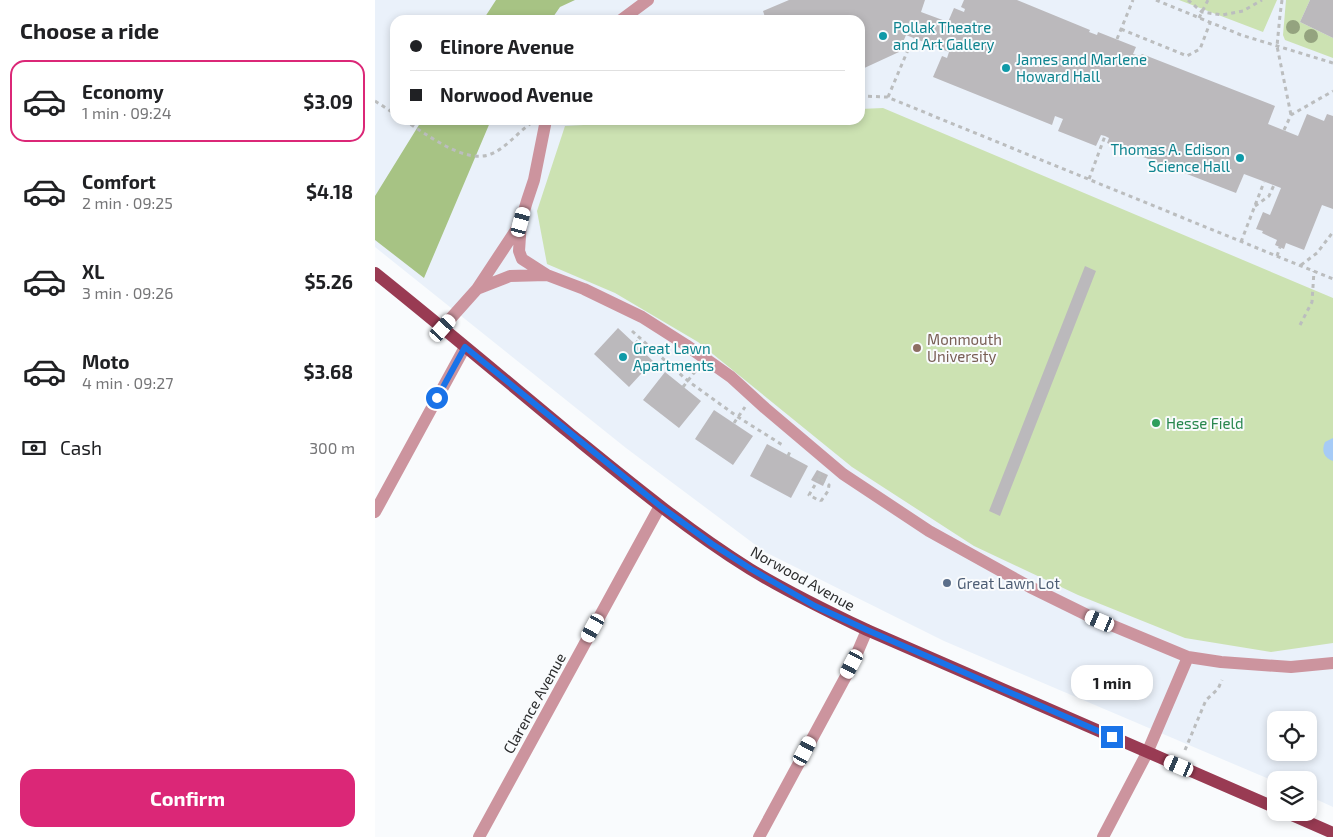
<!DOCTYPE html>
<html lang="en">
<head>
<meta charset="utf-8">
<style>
	body { margin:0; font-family:"Exo 2",sans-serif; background:#f2f2f2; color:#202124; height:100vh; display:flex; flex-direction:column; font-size:19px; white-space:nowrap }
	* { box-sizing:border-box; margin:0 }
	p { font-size:16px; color:#757577 }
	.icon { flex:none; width:28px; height:28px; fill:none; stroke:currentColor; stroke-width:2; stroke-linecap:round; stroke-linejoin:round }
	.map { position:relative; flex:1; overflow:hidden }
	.panel { display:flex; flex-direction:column; background:#fff; width:375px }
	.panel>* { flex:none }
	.guide { position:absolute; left:15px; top:15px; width:475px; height:110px; border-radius:15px; box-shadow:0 2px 8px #0003; display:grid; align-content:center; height:110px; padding:0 20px; background:#fff }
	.controls { position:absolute; left:892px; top:711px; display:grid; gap:10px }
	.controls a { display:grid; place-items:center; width:50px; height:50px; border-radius:10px; background:#fff; box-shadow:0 2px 8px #0003; font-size:25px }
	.end { position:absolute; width:22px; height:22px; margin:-11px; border:6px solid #1a73e8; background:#fff; box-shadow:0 0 0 2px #fff }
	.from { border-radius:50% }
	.bubble { position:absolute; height:35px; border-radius:15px; background:#fff; box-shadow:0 2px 8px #0003; font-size:16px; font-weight:700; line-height:35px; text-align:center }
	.car { position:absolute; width:15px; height:30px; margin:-15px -8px; border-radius:6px; box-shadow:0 0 4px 1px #0007; background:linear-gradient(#fff 24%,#345 0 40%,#fff 0 76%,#345 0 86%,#fff 0) }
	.guide b { display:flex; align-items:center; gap:18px; height:48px; font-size:19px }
	.guide b+b { border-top:1px solid #e0e0e0 }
	.guide i { width:12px; height:12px; background:#202124 }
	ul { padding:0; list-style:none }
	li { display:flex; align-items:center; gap:15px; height:82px; margin:0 10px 8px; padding:0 10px; border:2px solid transparent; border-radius:15px }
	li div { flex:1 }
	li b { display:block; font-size:19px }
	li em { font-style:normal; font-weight:700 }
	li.current { border-color:#db2777 }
	li>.icon { width:45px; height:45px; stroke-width:1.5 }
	h2 { padding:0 20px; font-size:22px; line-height:60px }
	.pay { display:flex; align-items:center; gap:12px; height:55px; padding:0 20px; font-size:19px }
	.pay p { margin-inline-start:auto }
	.primary-button { display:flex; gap:10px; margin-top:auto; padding:10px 20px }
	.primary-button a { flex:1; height:58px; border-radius:15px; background:#db2777; color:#fff; font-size:20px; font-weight:700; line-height:58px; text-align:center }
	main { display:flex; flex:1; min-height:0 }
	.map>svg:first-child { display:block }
</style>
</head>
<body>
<main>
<section class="panel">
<h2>Choose a ride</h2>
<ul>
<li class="current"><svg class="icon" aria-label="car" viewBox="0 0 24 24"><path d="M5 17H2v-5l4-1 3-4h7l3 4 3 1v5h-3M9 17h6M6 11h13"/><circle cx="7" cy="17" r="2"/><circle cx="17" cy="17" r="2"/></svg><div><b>Economy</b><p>1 min · 09:24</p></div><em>$3.09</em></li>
<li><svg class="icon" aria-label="car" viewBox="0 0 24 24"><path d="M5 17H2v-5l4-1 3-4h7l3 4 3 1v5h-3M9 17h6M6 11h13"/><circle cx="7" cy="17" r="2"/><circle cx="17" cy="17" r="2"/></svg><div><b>Comfort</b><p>2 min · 09:25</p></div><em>$4.18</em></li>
<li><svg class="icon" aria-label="car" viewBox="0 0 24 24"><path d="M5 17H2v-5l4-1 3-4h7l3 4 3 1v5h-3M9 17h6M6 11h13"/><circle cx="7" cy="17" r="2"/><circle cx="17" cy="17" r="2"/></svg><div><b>XL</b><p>3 min · 09:26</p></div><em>$5.26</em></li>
<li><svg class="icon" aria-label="car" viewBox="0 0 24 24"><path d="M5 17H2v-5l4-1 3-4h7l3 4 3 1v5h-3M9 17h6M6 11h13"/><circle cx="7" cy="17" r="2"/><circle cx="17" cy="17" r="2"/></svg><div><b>Moto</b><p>4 min · 09:27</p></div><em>$3.68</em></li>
</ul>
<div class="pay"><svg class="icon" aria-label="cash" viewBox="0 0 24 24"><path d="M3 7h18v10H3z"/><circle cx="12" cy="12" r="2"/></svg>Cash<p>300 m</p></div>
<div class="primary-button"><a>Confirm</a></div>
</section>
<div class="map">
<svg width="958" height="837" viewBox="0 0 958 837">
	<rect width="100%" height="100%" fill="#f9fbfd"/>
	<path fill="#eaf1fa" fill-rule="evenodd" d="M0,0H958V807L934,796V780H901V782L569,641L390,552L251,448L0,247ZM20,20H485V120H20ZM901,720H934V752H901Z"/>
	<path fill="#cce2b2" d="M804,0H902L888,32Z
		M911,0H935L925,22L958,38V58L910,40L908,35Z
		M508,108L958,298V643L896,652L810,638L703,595L599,546L477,467L323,342L240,293L172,264L162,211L190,126L301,120H485V109Z"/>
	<path fill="#a7c384" d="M121,0H200L185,7L176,20H108Z
		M47,120H116L49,278L0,240V196Z"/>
	<path fill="#a6cbf6" d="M958,438V461C949,458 946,451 950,442Z"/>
	<path fill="#bbb9bc" d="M414,0H550L546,12L573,22L579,8L589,12L590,9L586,7L589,0H642L715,30L714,32L722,35L723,32L761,47L758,54L765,56L767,54L900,106L893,124L923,136L932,114L949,121L952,114L958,116V209L947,205L929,250L911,243L909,249L900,245L902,240L887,233L888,231L881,229L888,212L895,215L906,188L869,174L861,193L732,143L734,138L730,136L726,135L721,146L683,131L688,119L680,116L677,125L558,77L567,56L572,58L574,52L531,35L524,52L485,70V20H391L388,11Z
		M935,0H958V38L925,22Z
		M710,266L721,271L625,516L614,511Z
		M243,328L278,361L254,387L219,354Z
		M290,372L326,401L304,428L268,400Z
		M339,410L378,436L358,465L320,439Z
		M392,444L433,466L416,498L375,476Z
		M442,470L453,475L448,486L436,480Z
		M920,711H929V720H920Z"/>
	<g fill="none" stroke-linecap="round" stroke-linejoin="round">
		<path stroke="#bbbdbe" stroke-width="3" stroke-dasharray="4 4" stroke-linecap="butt" d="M781,0L866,35L958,63
			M813,0L827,12L847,15L868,11L887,0
			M907,0L905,15L902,46L916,115
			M824,18L833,0
			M746,29L812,56L825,49L835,23
			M742,39L758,0
			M485,96L512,97L958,279
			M513,97L538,38
			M0,101L20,114
			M29,120C50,133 90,165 116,154C131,148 142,133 155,124
			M909,130L916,115L958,91
			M714,179L730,136
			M880,206L894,196L899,185
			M866,242L889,182
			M902,256L905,247
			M926,265L942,253L958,232
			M925,325L937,302L939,271
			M257,331L313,381L363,417L409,446
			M260,344L266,338
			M308,387L322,369
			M359,423L370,407
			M413,456L416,449
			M445,473L444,478L454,485L453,491L446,501L447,503
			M444,478L434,495L445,501
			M810,750L831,700L843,689L847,680"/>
		<path stroke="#cc949e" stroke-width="12" d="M246,20L273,0
			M171,120L159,180L152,201L146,221L144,251L147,259L172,275L209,289L267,317L311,345L356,377L390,408L468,474L554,531L655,587L712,615L813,657L846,662L916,667L958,663
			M102,289L135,276L172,275
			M68,327L102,289L145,224
			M0,512L90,347
			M104,837L285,506
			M384,837L477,665L492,630
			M728,837L772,753L813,657"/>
		<path stroke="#993b53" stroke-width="12" d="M0,273C65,325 129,379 193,432C252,480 311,529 375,569C413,592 452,611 492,630L901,808
			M910,812L958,833"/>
	</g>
	<g fill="#94a37f">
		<circle cx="918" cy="27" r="7"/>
		<circle cx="936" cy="36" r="7"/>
	</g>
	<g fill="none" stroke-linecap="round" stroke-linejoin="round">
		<path stroke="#1a73e8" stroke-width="6" d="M62,398L90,347L285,506L337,544L376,569L440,606L492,630L737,737"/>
	</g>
	<g fill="#0f9aa8" stroke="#f9fbfd" stroke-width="2">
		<circle cx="508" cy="36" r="5"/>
		<circle cx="631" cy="68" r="5"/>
		<circle cx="865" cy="158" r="5"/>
		<circle cx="248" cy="357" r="5"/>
	</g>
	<circle fill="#8d6e63" stroke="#f9fbfd" stroke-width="2" cx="542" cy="348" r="5"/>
	<circle fill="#2e9e5b" stroke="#f9fbfd" stroke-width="2" cx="781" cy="423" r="5"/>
	<circle fill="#5c6f8a" stroke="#f9fbfd" stroke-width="2" cx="572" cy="583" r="5"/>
	<g text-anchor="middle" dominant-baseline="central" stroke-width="4" stroke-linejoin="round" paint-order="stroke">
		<g font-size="15" fill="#0d838f" stroke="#f9fbfd" text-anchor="start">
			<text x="518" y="27">Pollak Theatre<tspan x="518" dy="17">and Art Gallery</tspan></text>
			<text x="641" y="59">James and Marlene<tspan x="641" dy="17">Howard Hall</tspan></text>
			<text x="855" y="149" text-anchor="end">Thomas A. Edison<tspan x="855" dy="17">Science Hall</tspan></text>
			<text x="258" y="348">Great Lawn<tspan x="258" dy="17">Apartments</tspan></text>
		</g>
		<g font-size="15" fill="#785e54" stroke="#f9fbfd" text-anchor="start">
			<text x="552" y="339">Monmouth<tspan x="552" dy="17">University</tspan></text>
		</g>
		<g font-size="15" fill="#27864d" stroke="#f9fbfd" text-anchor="start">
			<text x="791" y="423">Hesse Field</text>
		</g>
		<g font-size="15" fill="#2c2d2e" stroke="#f9fbfd">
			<text transform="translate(428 578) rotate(29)">Norwood Avenue</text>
			<text transform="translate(159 703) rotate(-61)">Clarence Avenue</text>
		</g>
		<g font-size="15" fill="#4e5e75" stroke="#f9fbfd" text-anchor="start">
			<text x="582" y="583">Great Lawn Lot</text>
		</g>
	</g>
</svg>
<div class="controls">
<a><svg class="icon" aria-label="locate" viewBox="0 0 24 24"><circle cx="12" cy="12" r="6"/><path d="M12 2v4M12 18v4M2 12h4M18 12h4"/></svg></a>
<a><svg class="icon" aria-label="layers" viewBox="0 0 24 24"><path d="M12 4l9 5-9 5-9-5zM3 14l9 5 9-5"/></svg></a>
</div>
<i class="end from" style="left:62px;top:398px"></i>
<i class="end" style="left:737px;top:737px"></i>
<div class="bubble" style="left:696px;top:665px;width:82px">1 min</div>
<i class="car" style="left:146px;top:222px;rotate:15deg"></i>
<i class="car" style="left:68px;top:328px;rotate:42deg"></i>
<i class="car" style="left:725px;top:621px;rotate:293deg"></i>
<i class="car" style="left:218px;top:628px;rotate:209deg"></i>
<i class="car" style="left:477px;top:664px;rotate:208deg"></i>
<i class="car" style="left:430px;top:751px;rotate:28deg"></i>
<i class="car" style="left:804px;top:766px;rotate:293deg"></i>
<div class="guide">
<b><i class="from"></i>Elinore Avenue</b>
<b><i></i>Norwood Avenue</b>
</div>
</div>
</main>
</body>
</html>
